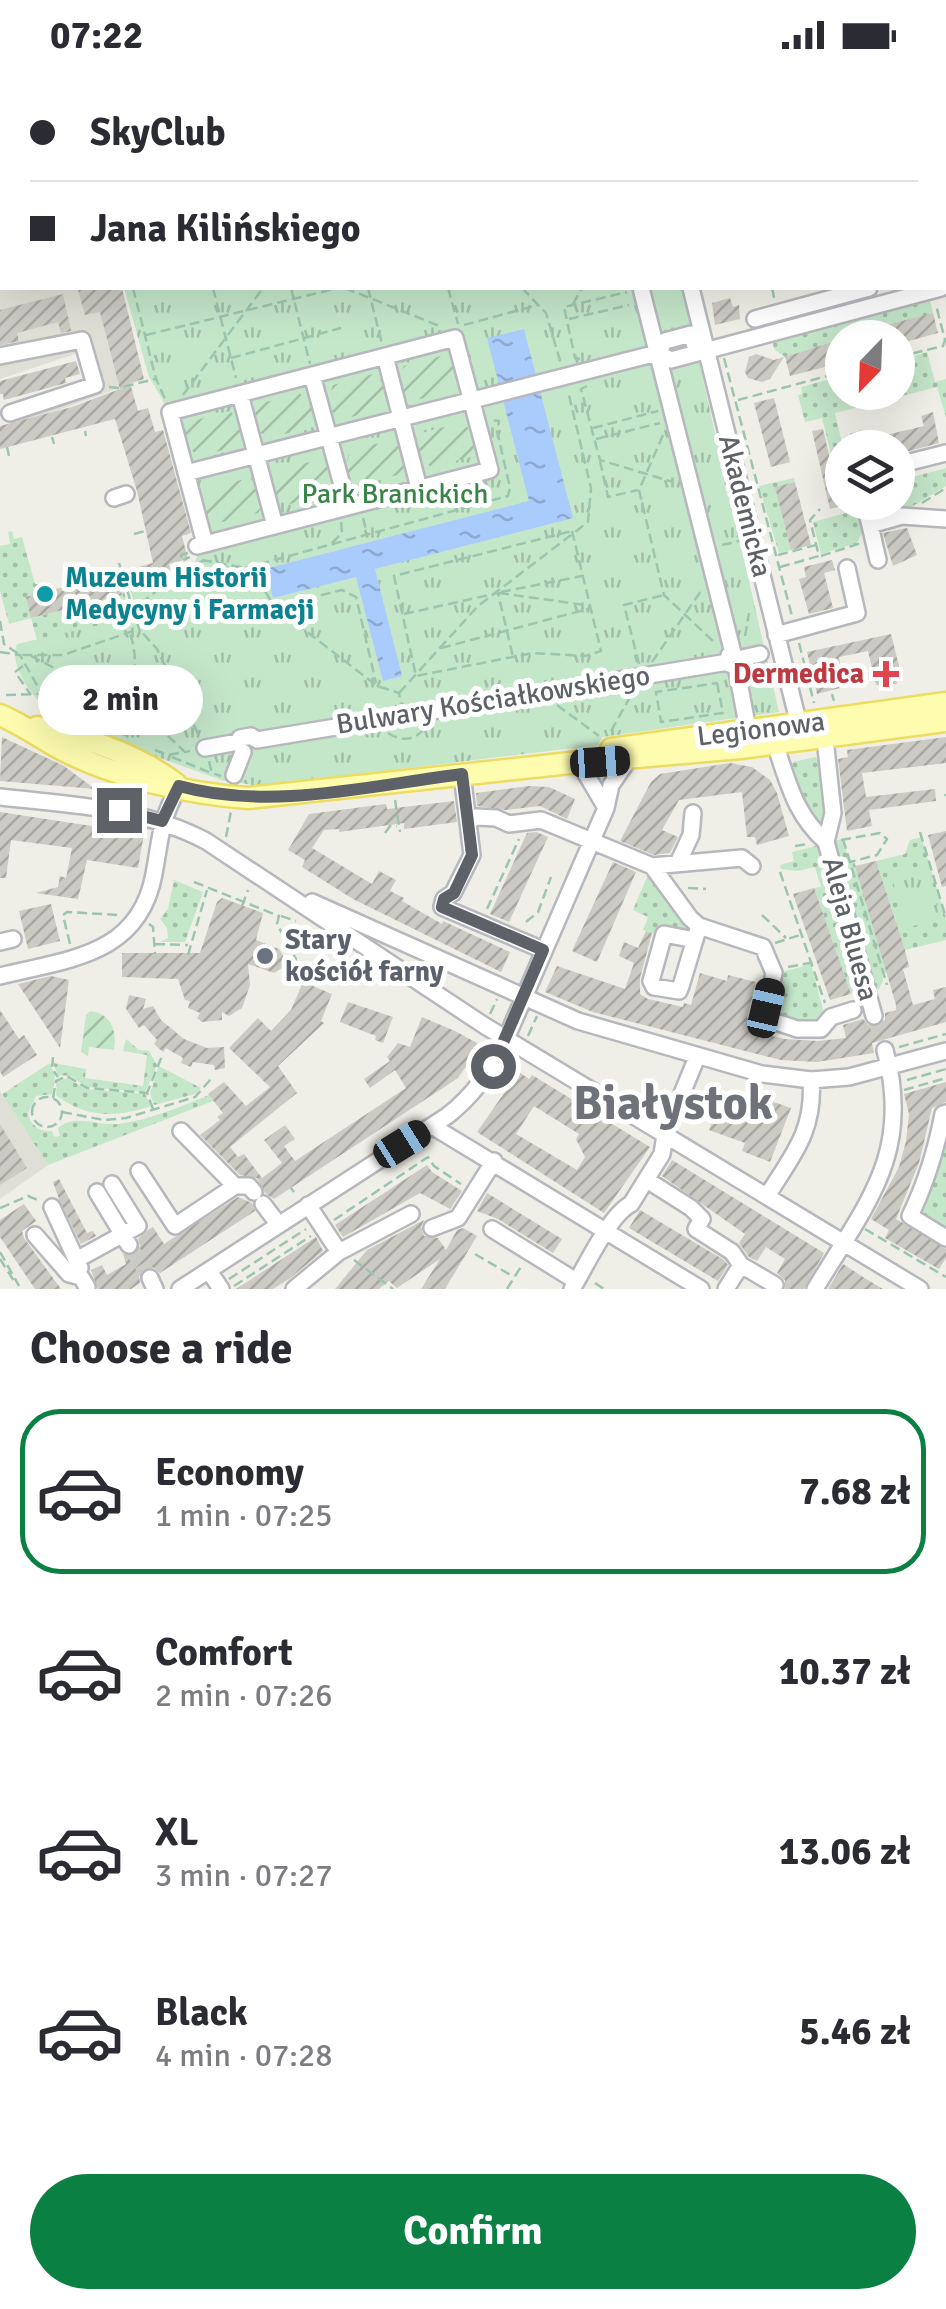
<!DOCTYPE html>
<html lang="en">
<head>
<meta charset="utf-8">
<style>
	body { margin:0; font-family:Signika,sans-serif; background:#f7f7f7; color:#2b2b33; height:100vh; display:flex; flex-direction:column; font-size:38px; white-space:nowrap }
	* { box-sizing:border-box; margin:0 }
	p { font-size:32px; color:#7c7c81 }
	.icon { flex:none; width:55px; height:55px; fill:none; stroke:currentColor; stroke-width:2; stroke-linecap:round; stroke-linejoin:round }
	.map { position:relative; height:1219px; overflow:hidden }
	.side { display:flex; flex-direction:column; background:#fff; flex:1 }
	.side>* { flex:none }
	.guide { position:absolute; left:0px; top:0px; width:948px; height:220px; box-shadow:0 10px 40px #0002; display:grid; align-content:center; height:220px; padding:0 30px; background:#fff }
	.needle { width:65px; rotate:203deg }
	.tools { position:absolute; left:825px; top:250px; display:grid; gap:20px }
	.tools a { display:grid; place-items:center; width:90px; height:90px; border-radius:50%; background:#fff; box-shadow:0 10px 40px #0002; font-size:50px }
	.end { position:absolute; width:45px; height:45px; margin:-22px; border:12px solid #5e6167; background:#fff; box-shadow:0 0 0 5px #fff }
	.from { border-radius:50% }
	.bubble { position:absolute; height:70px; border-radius:35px; background:#fff; box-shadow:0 10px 40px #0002; font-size:32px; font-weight:700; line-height:70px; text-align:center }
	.car { position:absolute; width:30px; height:60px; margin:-30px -15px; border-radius:12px; box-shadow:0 0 8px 2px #0007; background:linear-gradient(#222 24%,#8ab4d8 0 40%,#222 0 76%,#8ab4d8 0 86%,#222 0) }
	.guide b { display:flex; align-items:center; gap:35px; height:95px; font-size:38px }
	.guide b+b { border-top:2px solid #e1e1e2 }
	.guide i { width:25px; height:25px; background:#2b2b33 }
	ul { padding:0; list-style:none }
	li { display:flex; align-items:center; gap:30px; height:165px; margin:0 20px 15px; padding:0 10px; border:5px solid transparent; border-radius:40px }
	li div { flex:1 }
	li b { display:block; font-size:38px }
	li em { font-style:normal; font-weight:700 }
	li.selected { border-color:#0b8043 }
	li>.icon { width:90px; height:90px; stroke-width:1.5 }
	h2 { padding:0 30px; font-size:45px; line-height:120px }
	.cta { display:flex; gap:20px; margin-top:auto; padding:20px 30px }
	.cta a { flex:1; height:115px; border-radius:60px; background:#0b8043; color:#fff; font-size:40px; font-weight:700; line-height:115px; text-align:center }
	.status { display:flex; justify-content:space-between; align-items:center; height:70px; padding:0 50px; background:#fff; direction:ltr }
	.status svg { height:28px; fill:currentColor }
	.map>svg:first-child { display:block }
</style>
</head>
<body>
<div class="status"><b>07:22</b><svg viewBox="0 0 49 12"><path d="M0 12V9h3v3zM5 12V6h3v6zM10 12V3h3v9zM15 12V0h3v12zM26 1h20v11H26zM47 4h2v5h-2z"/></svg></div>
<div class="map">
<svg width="946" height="1219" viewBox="0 0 946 1219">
	<defs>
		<pattern id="grass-dots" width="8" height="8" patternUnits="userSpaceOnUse" patternTransform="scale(2.5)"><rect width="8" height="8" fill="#c4e6c9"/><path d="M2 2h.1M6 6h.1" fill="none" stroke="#a2bea7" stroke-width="1.8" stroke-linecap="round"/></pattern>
		<pattern id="park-tufts" width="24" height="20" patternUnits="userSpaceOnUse" patternTransform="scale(2.5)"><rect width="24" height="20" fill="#c4e6c9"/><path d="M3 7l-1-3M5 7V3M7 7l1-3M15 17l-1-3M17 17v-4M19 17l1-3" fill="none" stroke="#a2bea7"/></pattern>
		<pattern id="garden-furrows" width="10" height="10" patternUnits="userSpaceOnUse" patternTransform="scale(2.5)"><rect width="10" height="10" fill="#c4e6c9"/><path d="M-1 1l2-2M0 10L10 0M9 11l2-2" fill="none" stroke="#a2bea7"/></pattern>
		<pattern id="water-ripples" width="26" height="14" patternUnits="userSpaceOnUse" patternTransform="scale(2.5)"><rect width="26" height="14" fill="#aaccfd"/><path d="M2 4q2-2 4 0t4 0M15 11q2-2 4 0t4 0" fill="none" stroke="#8ea9d1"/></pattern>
		<pattern id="building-hatch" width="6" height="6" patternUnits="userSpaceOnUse" patternTransform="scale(2.5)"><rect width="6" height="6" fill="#cbcac3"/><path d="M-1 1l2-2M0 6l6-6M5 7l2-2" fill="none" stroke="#a8a7a2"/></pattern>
	</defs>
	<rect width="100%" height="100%" fill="#f0efe7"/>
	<path fill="#e0dfd5" d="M0,0H510V1L2,2V218H120L144,309L12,357L8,334L86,310L78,283L0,309Z
		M0,1021L48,1095L0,1129Z"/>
	<path fill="url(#grass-dots)" d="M929,226L933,243L785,287L774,279L772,269Z
		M927,282L935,312L946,309V347L937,317L835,343L843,377L842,426L822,348L805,352L798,325L802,324L801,317L842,306V322H898V291Z
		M946,398V416L908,439L872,447L869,433L898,432V411Z
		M794,408L795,412L776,417L791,480L779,483L759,416Z
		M844,433H857L864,459L857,473L821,484L813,452L846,443Z
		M12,461L14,469L22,467L35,514H39L42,523L26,527L31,548L122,525L120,515L123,516L130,549L37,570L31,548L9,554L0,521V476L10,474L8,462Z
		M815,687L824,693L826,756L816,758L788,699L793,692Z
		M921,767L946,848V870L905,880L876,791L905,784L910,770Z
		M843,769L849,792L854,791L888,902L882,904L883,911L879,919L872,921L832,771Z
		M820,775L860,921L851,924L814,818L821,817L815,797L798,801L781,799L780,795L794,791L792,782Z
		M647,807L653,810L690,863L659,856L656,864L643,860L648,847L633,840Z
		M174,810L203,822L185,872H160L168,868L167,858L160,849L168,839Z
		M811,894L826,951L812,958L771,944L779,903Z
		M126,969L139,980L149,981L157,995L145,1022L87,1017L71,1006L58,1005L53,993L86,999L85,1008L143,1016L147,985L123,981Z
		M50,993L55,1006L52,1024L36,1026L28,1043C31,1056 39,1062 52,1061L54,1067L60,1066L58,1058C76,1043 97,1056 118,1054C149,1050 180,1037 209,1025L213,1031L48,1095L2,1024Z
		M159,996L201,1018L195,1024L154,1035L150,1023Z
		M67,1008L86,1019L145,1024L151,1036C116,1048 85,1048 56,1025L57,1012Z
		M946,1067V1161L919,1140Z"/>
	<path fill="url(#park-tufts)" d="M124,218H682L779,642L602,667L598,675L260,716L240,713L234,706L232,710L224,711L60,652C41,636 7,601 17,574L139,546L129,517L183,504L193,497L201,475L163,330L149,307Z
		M926,795L940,849L906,858L891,804Z"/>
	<path fill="url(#garden-furrows)" d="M444,285C458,299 459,301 453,320L413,331L401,321L398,310L404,296Z
		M373,304C388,317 388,320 383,339L343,349L330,340L328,329L333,315Z
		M299,323L311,331L310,337L314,342L309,358L268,368L256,359L253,348L259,334Z
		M230,341C243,354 244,358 239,376L199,386L187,377L188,369L184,366L189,352Z
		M462,352C476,365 477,368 471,387L431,397L419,388L416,377L422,363Z
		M392,370L403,378L406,396L401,404L361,415L349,405L346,394L351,380Z
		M317,390L329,398L328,404L332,409L327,425L286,435L274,426L275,419L271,415L277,401Z
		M248,408L256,413L263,435L258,443L218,453L205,444L203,433L208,419Z
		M90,941C112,944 117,961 114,980L89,977L88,986L81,982L86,945Z"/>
	<path fill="url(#water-ripples)" d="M524,259L573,448L375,499L402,606L383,611L356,507L273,528L265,499L529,431L487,268Z"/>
	<path fill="url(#building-hatch)" fill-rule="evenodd" d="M90,218H122L144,309L130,313L138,341L148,338L155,362L163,360L191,463L182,466L188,489L169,494L170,500L119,513L122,525L31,548L26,527L153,493L137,421L115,349L0,379V356L72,337L120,319L100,242L85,245L78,220Z
		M63,224L71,261L61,263L58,252L17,263L19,271L0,275V240Z
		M730,228L733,237L739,235L740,249L715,255L712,233Z
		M933,243L938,263L898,274V268H862V264L883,256Z
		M842,269L840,293L790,306L785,287Z
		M756,284L774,290L784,287L770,309L762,312L748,308L745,302L749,287Z
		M76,291L80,304L65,308L66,313L4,330L3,324H0V311Z
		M774,328L790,392L771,397L754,333Z
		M933,342L939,373L898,384V378H851L850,364L862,360L865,370L924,356L921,346Z
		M823,359L841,436L830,439L812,361Z
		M795,412L811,475L791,480L775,417Z
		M907,458L917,485L893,496L883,463Z
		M832,490L835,500L824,503L833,538L809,544L799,509L806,507L804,497Z
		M891,564L902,608L896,609L897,614L876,615L868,581L839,587L844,617L817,624L807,582Z
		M2,667L64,696L95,719L0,711Z
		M946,667V693L862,703L866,727L935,719L936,731L869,740L872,756L847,761L838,689L848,687L847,680Z
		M730,693L752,697L770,710L777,723L789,766L757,775L755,767H747L742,722L679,730L662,760L678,767L670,783L654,785L620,771L651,712L660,704Z
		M529,716L549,717L575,729L567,749L540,736L506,740L477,736L476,723Z
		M454,731L457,752L404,759V753L339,762V759L324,760L312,778L372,814L379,801L396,810L390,821L404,828L402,831L442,854L443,851L510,882L501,902L353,829L302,797L305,790L288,780L309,744L386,734L387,739Z
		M0,742L144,764L138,798L87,790L78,829L36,823L58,817L60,806L66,808L72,778L11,770L6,808H0Z
		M946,761V816L942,817L928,765Z
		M536,762L548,767L509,852L490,844L527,763Z
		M876,791L905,880L909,897L903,899L913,935L935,929L933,920L946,917V952L872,973L874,983L817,992L781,990L593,942L545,922L557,896L625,919L634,893L619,886L624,872L638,878L646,861L652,863L640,908V924L648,929L683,937L684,933L691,935L700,903L727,911L728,905L756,912L747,948L755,950L752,961L785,969L818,971L846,968L843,955L863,949L870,957L878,956L885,950V943L896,940V935L855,796Z
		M613,792L636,802L597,892L572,881Z
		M814,818L851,924L830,930L793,824Z
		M222,828L263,843L256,870L279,879L285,889L282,898L274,903L248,894L250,915L242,938L229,946L222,942V950L202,952L197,948L200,943L188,938L190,931L185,930L178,909L122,907V883H200L217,832Z
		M51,834L60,871L28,879L19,841Z
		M51,906L69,910L60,978L18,914Z
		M303,912L332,924L321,951L324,953L278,996L297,1023L230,1077L238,1087L244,1084L262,1108L282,1093L264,1070L285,1055L295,1069L284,1076L295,1091L406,1018L395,1000L370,1018L364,1009L390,991L387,987L398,973L410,977L422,947L455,961L477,973L478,979L458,1008L274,1129L265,1123L257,1108L240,1105L200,1065L220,1050L217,1047L223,1043L208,1024L224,1012L246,1036L270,1017L229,978L258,948L271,961L291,940Z
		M129,925L146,929L143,939L153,936L161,950L184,969L207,978L224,977L225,998L215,1000L214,995L193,992L191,997L181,993L183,988L166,978L163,982L154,974L157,970L144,955L139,958L126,939Z
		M348,932L393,947L383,973L375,970L376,966L340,952Z
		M0,940L19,969L24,965L37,985L3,1007L0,1001Z
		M519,1002L529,1009L532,1005L650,1077L604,1143L477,1062ZM534,1036L579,1064L576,1069L585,1087L577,1100L516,1064Z
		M946,1012V1032L932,1038L919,1093L896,1149L946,1179V1188L939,1199L885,1168L889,1160L871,1149L899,1097L906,1071L909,1044L904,1024Z
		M724,1022L759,1036L762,1028L791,1038L770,1092L742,1081L745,1073L709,1060Z
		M0,1054L27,1098L0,1115Z
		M672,1090L824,1183L804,1219H785V1210L777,1203L785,1189L766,1177L757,1191L749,1187L739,1173L745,1164L662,1106Z
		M427,1095L432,1102L462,1121L450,1139L420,1123L343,1167L335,1155Z
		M59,1109L87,1163L93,1161L96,1166L81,1174L59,1129L53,1112Z
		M487,1123L562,1169L553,1183L498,1149L477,1141Z
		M238,1127L252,1133L255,1141L160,1203L152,1197L145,1198L139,1206L140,1213L131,1219H98L91,1200L102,1195L107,1205L126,1194L123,1184H136L140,1176L138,1169L148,1160L153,1157L164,1174Z
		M24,1134L36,1151L22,1161L24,1168L61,1219H35L0,1167V1150Z
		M640,1140L724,1190L728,1195L718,1211L629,1158Z
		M424,1150L421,1157L424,1166L438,1168L446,1180L457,1160L463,1158L477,1166L445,1219H421L440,1189L397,1218L389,1211L379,1219H335L367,1180Z
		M316,1167L323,1181L289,1209L273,1219H236Z
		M843,1194L863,1207L883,1219H828Z"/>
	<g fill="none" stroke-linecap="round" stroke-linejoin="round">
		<path stroke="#ccccc7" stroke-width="15" stroke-dasharray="15 8" stroke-linecap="butt" d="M874,946L881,968
			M129,1175L150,1208"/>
		<defs>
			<path id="minor" d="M37,0V2
				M588,0L589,2
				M637,0L638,2
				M870,0L871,2
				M138,2L140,0
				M277,2L286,0
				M768,2L776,0
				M0,167L2,169
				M945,197L946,196
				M641,218L733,583
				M691,218L799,655
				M755,249L869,218
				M657,283L665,271L691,264L697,282
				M0,286L82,270L95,315L10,343
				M385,286L419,418
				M312,305L348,437
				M240,324L275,456
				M898,395L946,383
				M186,403L657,283L671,290L941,218
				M114,428L126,424
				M864,432L870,455
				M197,476L205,474L490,400L455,268L170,342L205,474
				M878,490L870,455L902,446L946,449
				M776,565L857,543L847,498
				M729,585V594L736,596L742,588L760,584
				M736,596L746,649
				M205,678L238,672L240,668L251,666L257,670L728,592
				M778,683C790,719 797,746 826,772
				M579,692L606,738
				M462,704L472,785L453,823L444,829L442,837L543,880
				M234,705L243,682
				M0,727C71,735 141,737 206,771L485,956L920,1219
				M470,750L476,747L496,748L509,754L541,750L652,796L742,788L752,796
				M826,772L874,946
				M826,772L833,743L826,678
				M678,793L691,765L693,743
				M652,796L690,848L699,856L763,877L774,903L767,937L773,951L797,959H821L831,947L853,940
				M312,832L578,951L762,1004L811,1010L849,1007L946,981
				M695,870L664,864L651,911L654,917L679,921L681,916L699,856
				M0,872L13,869
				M0,906C68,889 139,886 154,804C161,766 160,751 179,716
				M946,1043L943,1044C936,1081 926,1113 910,1146L946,1168
				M432,1056L701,1219
				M181,1061L235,1116H249L254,1122
				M139,1101L175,1156L235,1116
				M647,1110L691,1138L702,1149L696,1159L732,1182L741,1195L726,1219
				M97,1122L129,1175
				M767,1126C792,1086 815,1061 811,1010
				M263,1134L279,1155
				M308,1135L339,1182
				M52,1137L80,1198
				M432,1158L458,1148L494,1091
				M492,1159L576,1211
				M35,1165L69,1204L81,1207L87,1217
				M78,1189L138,1156L112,1114
				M741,1195L775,1215
				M209,1201L221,1219
				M150,1208L155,1219
				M180,1219L447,1046C474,1025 492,1000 506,969L606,738L611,715L633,683
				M294,1219L339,1182L411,1144
				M572,1219C585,1198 610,1144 631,1134L662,1084L665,1065L697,987
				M815,1219C866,1134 913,1084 885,980"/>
			<path id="major" d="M0,645C22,654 40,668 61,679C114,707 189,724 248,728L579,692L741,678L946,651
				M37,657C84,667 137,684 176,714
				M611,679L946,633"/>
		</defs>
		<use href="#minor" stroke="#b7b8bd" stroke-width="20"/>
		<use href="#major" stroke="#eedc61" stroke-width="25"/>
		<path stroke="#9cc5ae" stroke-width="2.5" stroke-dasharray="10 5" stroke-linecap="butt" d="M606,0L610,2
			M942,0V2
			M474,1L478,0
			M543,2V0
			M737,2L745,0
			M837,2L846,0
			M945,14L946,18
			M945,132L946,131
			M945,136L946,137
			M133,218L156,309L166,331
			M213,218L236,308
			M291,218L310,294
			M345,218L442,257
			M368,218L382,274
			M448,218L458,254
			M522,218L546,243L561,294
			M772,218L775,232
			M573,234L582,218
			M569,249L629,235
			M464,255L538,235
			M146,265L338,218
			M898,287L943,276L945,270L936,235
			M231,288L341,258
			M724,288L792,546
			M580,289L575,288L564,237L627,222
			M587,316L581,319L600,390L673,412
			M109,317L118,318L155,309
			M183,325L263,218
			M738,330L842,302
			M593,358L658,341
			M85,361L86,366
			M663,365L639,420L664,525L714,572
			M52,367L54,374
			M596,369L660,353
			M7,377L9,386
			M600,391L608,427L638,420
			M922,433L946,418
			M363,448L367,464
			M572,461L601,581L585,586L533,583L416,606L394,506Z
			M134,464L145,461
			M332,473L342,463L341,451
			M722,475L739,471
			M188,483L181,485L182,491L190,487
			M778,485L816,475
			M821,486L861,473
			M202,490L245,498L256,507L275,537L377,616L399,623L401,634
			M119,493L139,559L157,579L200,668
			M780,497L819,486L810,450L820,439
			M245,498L508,426L510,418L497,361L499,351L491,350
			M87,501L89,510
			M170,505L203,491
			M169,511L229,497
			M42,513L45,522
			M126,514L168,505L169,511L135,538
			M501,522L582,506
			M499,523L585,535
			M277,536L342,520L356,527L376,613
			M404,544L498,523L513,587
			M0,551L4,574L20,585H63L139,559
			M745,566L749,543
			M799,573L814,633
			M441,578L588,539
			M0,582L20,585L42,624L68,647
			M31,586L87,615L125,666
			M652,592L701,521
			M639,594L624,535L664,525
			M23,596L15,602L31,625
			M717,613L723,643L661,652L656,622Z
			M131,619L151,650L184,681
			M399,623L478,536L588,452L591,418L568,321
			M832,624L834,631
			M6,625L40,624
			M99,631L133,607
			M557,635L599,666
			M121,661V635C137,618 138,585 130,564
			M611,661L634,620
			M388,663C403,673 417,670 427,655
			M155,680L168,685L190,681
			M172,687L211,703
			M209,691L212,703L221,706
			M945,724L946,726
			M395,730L400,762
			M920,762L946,848
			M385,763L390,756H397
			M226,767L231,741
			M843,769L887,915
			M841,770L880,763L887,769L877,785L850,792
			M795,776L808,774
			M780,802L825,933
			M194,812L279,846L277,854L296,889L288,901
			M688,818L706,819
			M242,836L248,820
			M487,839L519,769
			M762,845L786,868
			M281,846L296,851
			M526,852L538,842L551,807
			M149,854L153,857L155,884
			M775,873L800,865
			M70,874L63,845L67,842L119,845
			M155,874L188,875
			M188,885L207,820
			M788,897L810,893
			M292,898H320
			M490,944L497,929
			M528,966L537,946
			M899,977L946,964
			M53,987L52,999L58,1007
			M907,1010L946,999
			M904,1020L946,1008
			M32 1042a15 15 0 1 1 30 0a15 15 0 1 1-30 0Z
			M53,1028L56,1011L67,1006L87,1018L147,1023
			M153,1039L147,1023L162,986
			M62,1042L104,1050L126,1048L195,1027L211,1009
			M291,1118L294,1122
			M0,1138L28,1126L40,1131
			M334,1150L428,1087L434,1096L461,1114
			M865,1159L946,1207
			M0,1182L19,1216
			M475,1184L514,1207
			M0,1189L14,1211
			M354,1190L393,1219
			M229,1209L306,1159
			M595,1213L604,1219
			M234,1216L311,1166
			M507,1219L522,1195"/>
		<use href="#minor" stroke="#fff" stroke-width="15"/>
		<use href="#major" stroke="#fdfcaf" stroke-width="20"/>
	</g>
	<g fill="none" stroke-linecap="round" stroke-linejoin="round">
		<path stroke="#5e6167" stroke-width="12" d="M119,740L162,751L179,716C270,741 369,716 462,704L472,785L454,823L444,829L442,837L543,880L493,996"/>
	</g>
	<circle fill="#0f9aa8" stroke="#fff" stroke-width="4" cx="45" cy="524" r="10"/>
	<path fill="#e0444e" stroke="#fff" stroke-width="4" d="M881 589h10v10h10v10h-10v10h-10v-10h-10v-10h10z"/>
	<circle fill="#6b7280" stroke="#fff" stroke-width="4" cx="265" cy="886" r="10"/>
	<g text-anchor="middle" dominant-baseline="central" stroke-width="10" stroke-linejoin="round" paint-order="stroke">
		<g font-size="28" fill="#378446" stroke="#fff">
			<text x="395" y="424">Park Branickich</text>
		</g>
		<g font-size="28" fill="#5e6167" stroke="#fff">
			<text transform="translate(745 436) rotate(76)">Akademicka</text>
			<text transform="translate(493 630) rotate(-9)">Bulwary Kościałkowskiego</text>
			<text transform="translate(761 659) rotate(-7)">Legionowa</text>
			<text transform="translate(850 859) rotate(75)">Aleja Bluesa</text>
		</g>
		<g font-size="28" font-weight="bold" fill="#0d838f" stroke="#fff" text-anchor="start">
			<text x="65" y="508">Muzeum Historii<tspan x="65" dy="32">Medycyny i Farmacji</tspan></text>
		</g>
		<g font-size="28" font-weight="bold" fill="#be3a42" stroke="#fff" text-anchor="end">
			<text x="864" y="604">Dermedica</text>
		</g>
		<g font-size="28" font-weight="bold" fill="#5b616d" stroke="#fff" text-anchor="start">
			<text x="285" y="870">Stary<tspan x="285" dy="32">kościół farny</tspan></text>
		</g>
		<g font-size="48" font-weight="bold" fill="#6f7279" stroke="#fff">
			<text x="673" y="1033">Białystok</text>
		</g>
	</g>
</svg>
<div class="tools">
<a><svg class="needle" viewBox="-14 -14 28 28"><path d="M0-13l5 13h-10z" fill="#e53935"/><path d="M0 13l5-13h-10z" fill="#7c7c81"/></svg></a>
<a><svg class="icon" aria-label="layers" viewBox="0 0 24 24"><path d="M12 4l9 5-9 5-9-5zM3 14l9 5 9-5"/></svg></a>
</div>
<i class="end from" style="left:493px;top:996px"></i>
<i class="end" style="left:119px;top:740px"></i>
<div class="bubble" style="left:38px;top:595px;width:165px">2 min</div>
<i class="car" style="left:600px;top:692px;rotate:86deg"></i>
<i class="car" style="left:766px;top:938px;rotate:13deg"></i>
<i class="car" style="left:402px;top:1074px;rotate:58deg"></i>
<div class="guide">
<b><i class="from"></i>SkyClub</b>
<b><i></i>Jana Kilińskiego</b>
</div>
</div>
<section class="side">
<h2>Choose a ride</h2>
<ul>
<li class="selected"><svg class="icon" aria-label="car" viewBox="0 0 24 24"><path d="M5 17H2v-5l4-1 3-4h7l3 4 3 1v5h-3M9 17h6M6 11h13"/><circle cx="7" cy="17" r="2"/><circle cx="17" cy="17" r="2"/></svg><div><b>Economy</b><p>1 min · 07:25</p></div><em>7.68 zł</em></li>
<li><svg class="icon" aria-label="car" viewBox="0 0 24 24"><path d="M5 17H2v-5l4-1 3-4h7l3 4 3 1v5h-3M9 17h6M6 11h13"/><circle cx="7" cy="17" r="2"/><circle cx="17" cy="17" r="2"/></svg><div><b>Comfort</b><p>2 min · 07:26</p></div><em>10.37 zł</em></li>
<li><svg class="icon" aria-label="car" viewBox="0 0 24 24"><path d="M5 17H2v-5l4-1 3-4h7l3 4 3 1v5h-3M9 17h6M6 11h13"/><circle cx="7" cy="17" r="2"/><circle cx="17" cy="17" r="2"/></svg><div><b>XL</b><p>3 min · 07:27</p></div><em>13.06 zł</em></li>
<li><svg class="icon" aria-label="car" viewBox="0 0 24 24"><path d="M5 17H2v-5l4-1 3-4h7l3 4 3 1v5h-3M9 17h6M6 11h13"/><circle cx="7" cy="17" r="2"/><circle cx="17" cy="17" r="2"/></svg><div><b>Black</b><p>4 min · 07:28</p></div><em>5.46 zł</em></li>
</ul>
<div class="cta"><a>Confirm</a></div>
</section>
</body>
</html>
